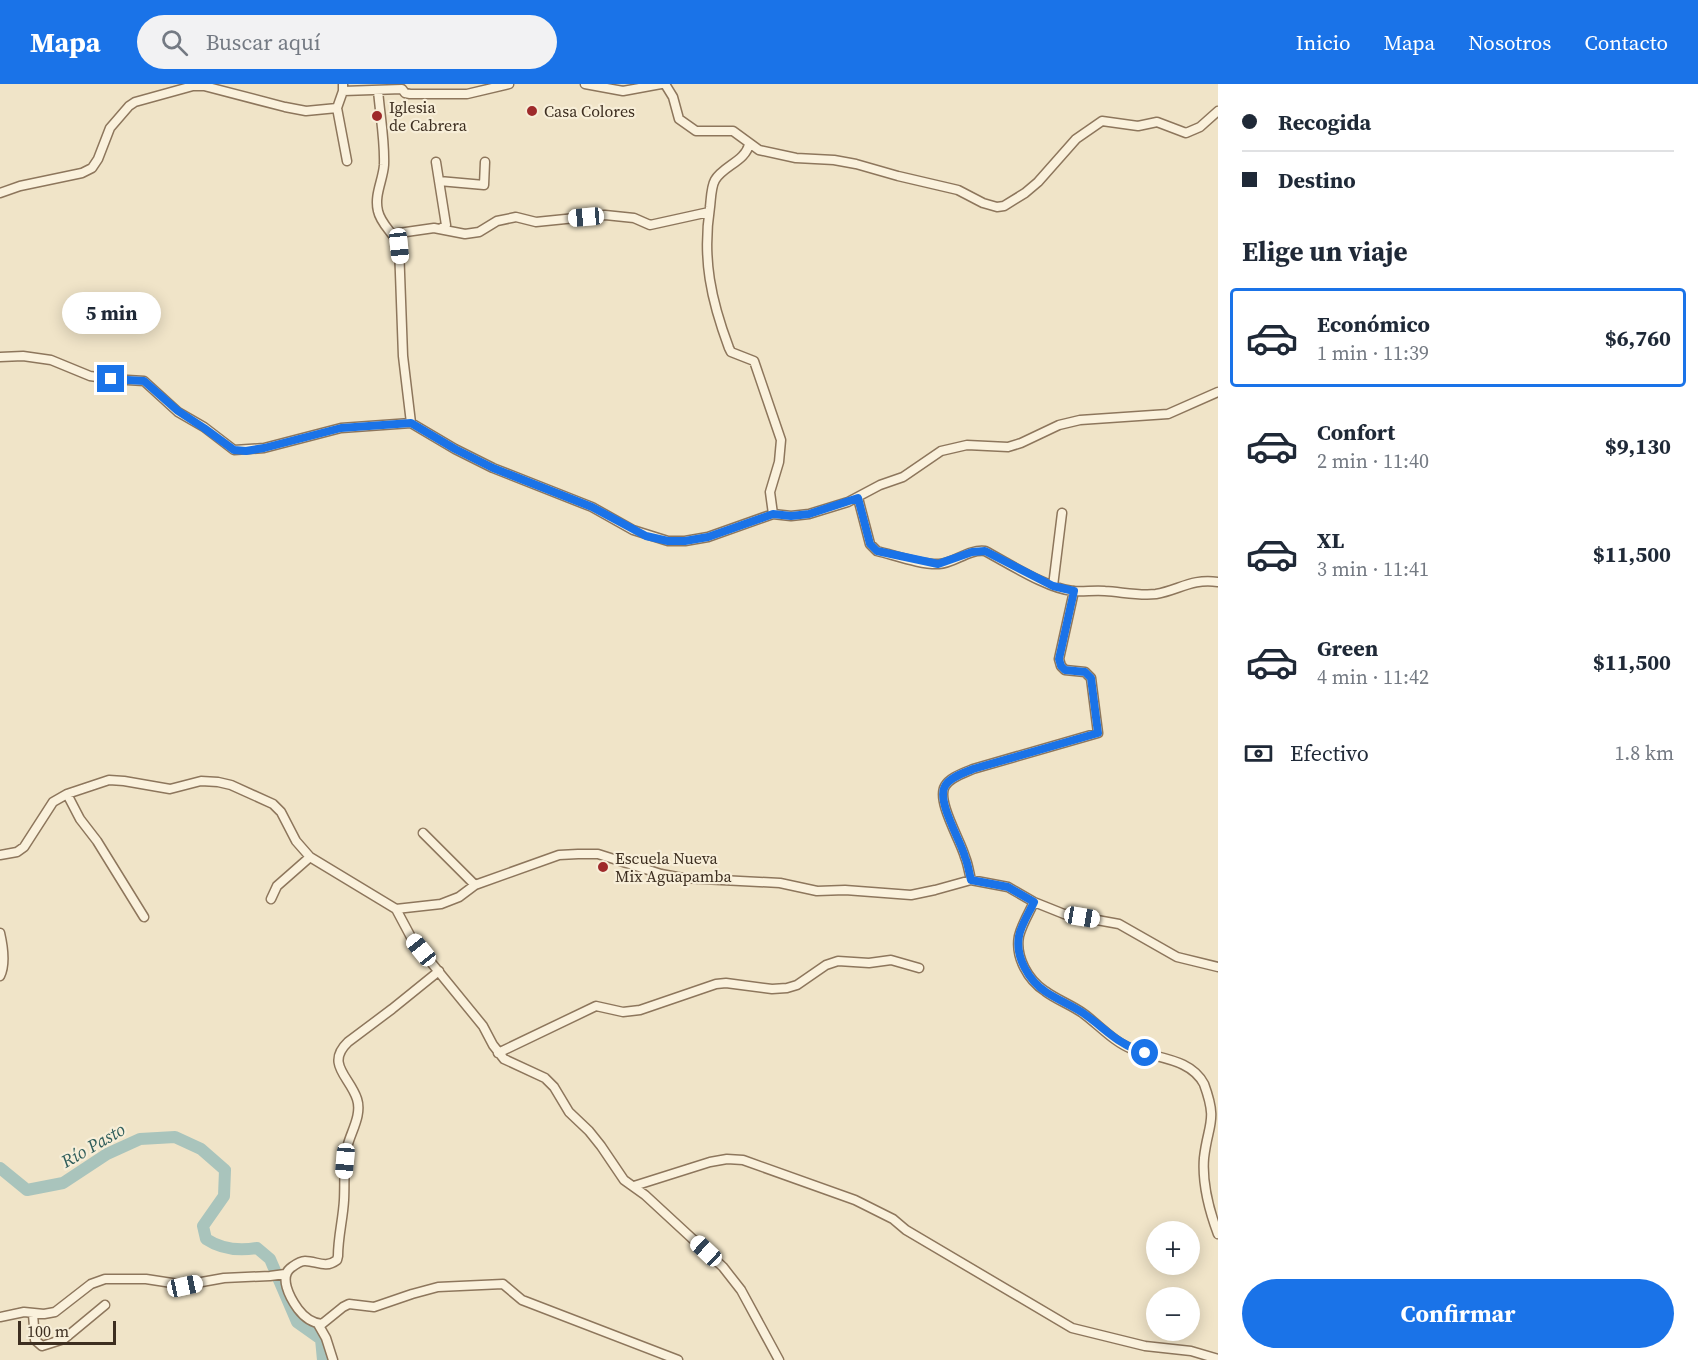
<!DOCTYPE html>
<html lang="es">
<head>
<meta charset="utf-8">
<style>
	body { margin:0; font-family:"Source Serif 4",serif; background:#f2f2f3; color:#1f2937; height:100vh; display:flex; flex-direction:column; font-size:22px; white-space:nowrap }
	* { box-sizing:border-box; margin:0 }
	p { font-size:20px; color:#747a83 }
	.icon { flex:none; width:33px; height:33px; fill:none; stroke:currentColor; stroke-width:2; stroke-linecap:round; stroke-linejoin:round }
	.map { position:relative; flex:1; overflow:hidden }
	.details { display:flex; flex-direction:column; background:#fff; width:480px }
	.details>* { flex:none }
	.hud { display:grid; align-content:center; height:132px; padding:0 24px; background:#fff }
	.fabs { position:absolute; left:1146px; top:1137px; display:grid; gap:12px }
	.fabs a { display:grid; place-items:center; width:54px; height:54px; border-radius:50%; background:#fff; box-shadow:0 3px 15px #0003; font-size:30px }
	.scale { position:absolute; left:18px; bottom:15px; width:98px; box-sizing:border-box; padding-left:6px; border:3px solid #3d2e20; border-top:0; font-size:16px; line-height:21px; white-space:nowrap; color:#3d2e20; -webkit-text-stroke:4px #f7eed8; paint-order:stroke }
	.end { position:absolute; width:27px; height:27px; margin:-14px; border:8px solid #1a73e8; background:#fff; box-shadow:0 0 0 3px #fff }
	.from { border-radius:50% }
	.bubble { position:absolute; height:42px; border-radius:21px; background:#fff; box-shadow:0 3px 15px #0003; font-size:20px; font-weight:700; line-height:42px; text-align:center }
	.car { position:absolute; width:18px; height:36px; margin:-18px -9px; border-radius:8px; box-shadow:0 0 4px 2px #0007; background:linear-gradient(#fff 24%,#345 0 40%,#fff 0 76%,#345 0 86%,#fff 0) }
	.hud b { display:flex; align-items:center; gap:21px; height:57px; font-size:22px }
	.hud b+b { border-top:2px solid #e0e1e3 }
	.hud i { width:15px; height:15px; background:#1f2937 }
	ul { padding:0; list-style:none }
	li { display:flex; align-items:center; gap:18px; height:99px; margin:0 12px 9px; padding:0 12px; border:3px solid transparent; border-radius:6px }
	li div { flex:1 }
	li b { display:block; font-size:22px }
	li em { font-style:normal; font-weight:700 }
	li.current { border-color:#1a73e8 }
	li>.icon { width:54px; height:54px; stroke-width:1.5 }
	h2 { padding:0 24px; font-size:27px; line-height:72px }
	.pay { display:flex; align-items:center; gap:15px; height:66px; padding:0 24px; font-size:22px }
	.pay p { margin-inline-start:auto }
	.button { display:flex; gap:12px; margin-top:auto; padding:12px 24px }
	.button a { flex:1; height:69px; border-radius:36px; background:#1a73e8; color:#fff; font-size:24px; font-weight:700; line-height:69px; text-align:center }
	header { display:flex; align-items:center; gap:36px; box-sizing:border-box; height:84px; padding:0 30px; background:#1a73e8; color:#fff }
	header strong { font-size:28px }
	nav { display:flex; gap:33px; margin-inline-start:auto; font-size:21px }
	.search { width:420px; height:54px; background:#f2f2f3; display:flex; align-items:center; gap:15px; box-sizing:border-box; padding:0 21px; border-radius:33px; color:#747a83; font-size:22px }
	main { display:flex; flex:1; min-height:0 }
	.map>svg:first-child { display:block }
</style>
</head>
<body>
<header>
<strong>Mapa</strong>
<div class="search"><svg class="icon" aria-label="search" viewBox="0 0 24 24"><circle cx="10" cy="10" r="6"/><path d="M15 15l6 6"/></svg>Buscar aquí</div>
<nav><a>Inicio</a><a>Mapa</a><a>Nosotros</a><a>Contacto</a></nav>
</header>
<main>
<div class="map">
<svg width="1218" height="1276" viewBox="0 0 1218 1276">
	<rect width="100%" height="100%" fill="#f0e4c8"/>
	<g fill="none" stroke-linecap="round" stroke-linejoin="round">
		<path stroke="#a9c4bc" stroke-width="12" d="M0,1084L27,1106L63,1099L107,1070L140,1055L175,1053L201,1065L225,1086L224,1112L203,1142L206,1155C221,1165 239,1167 257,1164L270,1175L297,1238L321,1255L323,1276"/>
		<defs>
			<path id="minor" d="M343,0V7L337,24L347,77
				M585,0L623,7L661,0
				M665,0L673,13L679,35L696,47H733L759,66L796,74L834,76L856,80L898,92L958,106L983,119L997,123L1004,122L1025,109L1038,98L1076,55L1102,37L1138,42L1157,38L1186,49L1200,43L1218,27
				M378,6C380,31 385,57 384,81C383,96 374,111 378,127C381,141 394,149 399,162L403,272L411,339
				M343,7L402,5L405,9L410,10H467L509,0
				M749,60C746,77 723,82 715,96C711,103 711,115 710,123C702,175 711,216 729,264L731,268L754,277L781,356L779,378L770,408L773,430
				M436,78L446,141L440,145
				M439,97L484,101L485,78
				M0,109L20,102L82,89L92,84L98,75L110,44L129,22L135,18L193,2H204L285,23L306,27L337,24
				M392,150L434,144L465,150L479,148L497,137L516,133L536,138L605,131L634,134L650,141L709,128
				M0,273L23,272L51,276L90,292L111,295L144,297L178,328L204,343L234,366L264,364L341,344L411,339L455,365L493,384L592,423L633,446L668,457H685L708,453L773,430L791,432L809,430L848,418L880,401L903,393L941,367L967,361L1008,363L1021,359L1059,341L1080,336L1168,330L1218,308
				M858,414L870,460L877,467C894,471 921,481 939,480C955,479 968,465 985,467C1008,479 1048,505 1073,507C1083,508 1094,506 1105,507C1122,508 1139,512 1156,510C1179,506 1192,494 1218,498
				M1053,502L1062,429
				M67,710L80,735L97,757L144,833
				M423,749L475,801
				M0,771L17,768L24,763L53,718L67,710L109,696L124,697L170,705L201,697L218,698L231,701L273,720L281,728L296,757L310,773L396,825L441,820L459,813L475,801L559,771L578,770H598L661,790L683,794L780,799L817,807L845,806L911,811L935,806L971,796L1008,803L1034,818L1064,830L1119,840L1177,873L1218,883
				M971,796C969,788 968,780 965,773C961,757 936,717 945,702C950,693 964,689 973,685L1098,649L1091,594L1085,588L1065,586L1061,582L1059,575L1074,507
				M271,815L277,802L310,773
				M1034,818C1029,829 1022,840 1019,852C1015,873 1028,896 1045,907C1057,916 1072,921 1084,930C1100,942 1114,958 1132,965C1158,975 1190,974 1204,1000C1218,1038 1208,1039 1204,1074C1202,1099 1209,1126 1218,1150
				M396,825L412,855L483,942L493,961L504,975L545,994L554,1003L569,1028L589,1047L601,1062L624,1096L645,1111L723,1183L741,1206L779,1276
				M0,849C3,862 6,880 0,892
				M439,887L392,925L348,958C325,980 350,993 357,1015C362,1030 352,1046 348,1060C343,1077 345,1098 344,1116C343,1135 338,1153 338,1172L337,1176C325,1185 317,1177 305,1177C300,1177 296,1180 292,1183C278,1192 290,1214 298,1225C304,1233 312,1239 322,1240L343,1223L349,1220L374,1223L412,1210L438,1203L503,1200L522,1216L678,1276
				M498,969L596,922L623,928L640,926L716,900L726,899L772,905L787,904L797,901L826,881L838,877L869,879L891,876L919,884
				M634,1102L710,1078L727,1075L743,1076L855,1116L893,1135L906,1146L1072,1244L1145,1262L1191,1267L1218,1275
				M33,1230L35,1256L42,1262L64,1255L105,1221
				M0,1233L24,1228L44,1230L55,1228L91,1200L105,1195H146L185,1201L224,1194L270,1192L285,1190
				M318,1240L326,1254L333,1276"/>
		</defs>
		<use href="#minor" stroke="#8d765c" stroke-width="11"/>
		<use href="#minor" stroke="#faf1dc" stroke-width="8"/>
	</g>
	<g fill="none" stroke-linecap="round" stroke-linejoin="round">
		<path stroke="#1a73e8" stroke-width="8" d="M111,295L144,297L178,327L204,344L234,366L246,367L264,364L341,344L411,339L455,365L493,384L592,423L646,452L668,457H685L708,453L773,430L791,432L809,430L858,414L870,460L877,467L938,480L972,468L985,467L1053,502L1074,507L1059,575L1061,582L1065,586L1085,588L1091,594L1098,649L973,685C964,689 950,693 945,702C936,717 961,757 965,773C968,780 969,788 971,796L1008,803L1034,818C1029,829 1021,841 1019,852C1015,873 1029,897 1046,908C1058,916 1071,921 1083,929C1106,945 1117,960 1145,969"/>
	</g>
	<g fill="#9e2a2b" stroke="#f7eed8" stroke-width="2">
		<circle cx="532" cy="27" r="6"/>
		<circle cx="377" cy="32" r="6"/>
		<circle cx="603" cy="783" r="6"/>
	</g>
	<g text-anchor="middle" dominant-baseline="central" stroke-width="4.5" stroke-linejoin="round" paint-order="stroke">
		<g font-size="16" fill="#3d2e20" stroke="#f7eed8" text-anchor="start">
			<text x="389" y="23">Iglesia<tspan x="389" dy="18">de Cabrera</tspan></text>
			<text x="544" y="27">Casa Colores</text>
			<text x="615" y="774">Escuela Nueva<tspan x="615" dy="18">Mix Aguapamba</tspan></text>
		</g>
		<g font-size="18" font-style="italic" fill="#2f5d5a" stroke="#f7eed8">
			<text transform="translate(93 1061) rotate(-30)">Río Pasto</text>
		</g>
	</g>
</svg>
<div class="fabs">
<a>+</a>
<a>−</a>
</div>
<div class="scale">100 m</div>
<i class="end from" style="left:1145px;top:969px"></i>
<i class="end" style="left:111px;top:295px"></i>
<div class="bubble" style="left:62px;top:208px;width:99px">5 min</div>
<i class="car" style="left:586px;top:133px;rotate:265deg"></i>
<i class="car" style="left:399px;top:162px;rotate:174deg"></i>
<i class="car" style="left:1082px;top:833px;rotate:100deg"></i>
<i class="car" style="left:421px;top:866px;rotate:321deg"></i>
<i class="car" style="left:345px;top:1077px;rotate:185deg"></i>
<i class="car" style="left:706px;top:1167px;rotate:313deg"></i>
<i class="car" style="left:185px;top:1202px;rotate:78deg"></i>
</div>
<section class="details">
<div class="hud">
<b><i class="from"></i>Recogida</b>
<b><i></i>Destino</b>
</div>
<h2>Elige un viaje</h2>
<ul>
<li class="current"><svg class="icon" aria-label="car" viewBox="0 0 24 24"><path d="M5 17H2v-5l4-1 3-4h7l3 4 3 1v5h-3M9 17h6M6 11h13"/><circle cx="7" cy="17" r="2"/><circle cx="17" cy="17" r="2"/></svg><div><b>Económico</b><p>1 min · 11:39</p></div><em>$6,760</em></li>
<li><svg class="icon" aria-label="car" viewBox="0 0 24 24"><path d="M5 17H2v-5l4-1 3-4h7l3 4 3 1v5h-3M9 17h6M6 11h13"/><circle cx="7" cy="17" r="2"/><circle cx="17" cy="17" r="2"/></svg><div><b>Confort</b><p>2 min · 11:40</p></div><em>$9,130</em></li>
<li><svg class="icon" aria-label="car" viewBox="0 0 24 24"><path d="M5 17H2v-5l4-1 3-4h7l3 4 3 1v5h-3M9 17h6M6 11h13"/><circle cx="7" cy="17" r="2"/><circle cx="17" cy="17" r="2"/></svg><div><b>XL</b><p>3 min · 11:41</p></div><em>$11,500</em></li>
<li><svg class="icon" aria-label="car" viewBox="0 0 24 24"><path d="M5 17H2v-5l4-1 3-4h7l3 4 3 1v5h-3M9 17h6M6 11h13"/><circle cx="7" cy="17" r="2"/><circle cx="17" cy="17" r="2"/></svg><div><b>Green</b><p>4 min · 11:42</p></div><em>$11,500</em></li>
</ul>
<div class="pay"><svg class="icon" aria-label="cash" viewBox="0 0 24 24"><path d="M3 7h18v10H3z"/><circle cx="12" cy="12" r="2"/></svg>Efectivo<p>1.8 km</p></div>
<div class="button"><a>Confirmar</a></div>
</section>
</main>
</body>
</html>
